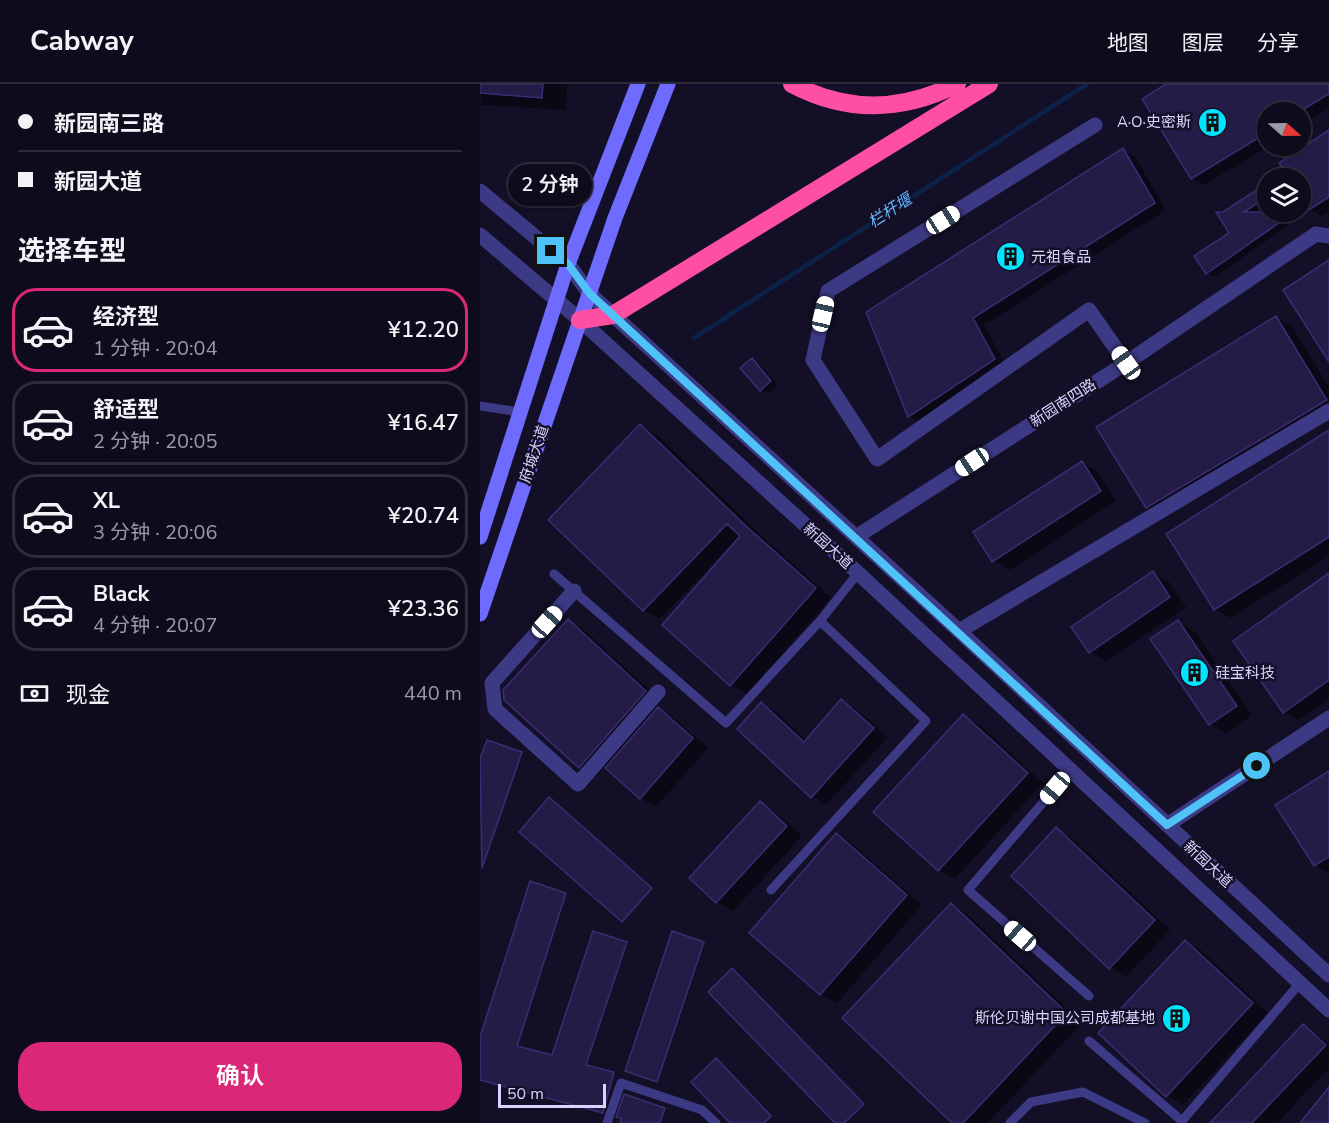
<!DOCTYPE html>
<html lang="zh">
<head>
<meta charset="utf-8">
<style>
	body { margin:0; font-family:"Nunito Sans","Noto Sans SC",sans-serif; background:#171425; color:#f1f3f6; height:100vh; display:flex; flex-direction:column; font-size:22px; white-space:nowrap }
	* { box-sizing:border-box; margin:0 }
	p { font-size:20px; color:#9b9ba3 }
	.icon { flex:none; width:33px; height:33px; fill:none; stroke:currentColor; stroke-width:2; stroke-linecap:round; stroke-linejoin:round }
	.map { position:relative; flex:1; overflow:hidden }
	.drawer { display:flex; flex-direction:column; background:#0e0b1c; width:480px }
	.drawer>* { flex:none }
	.top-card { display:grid; align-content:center; height:132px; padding:0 18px; background:#0e0b1c }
	.needle { width:39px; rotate:110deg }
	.buttons { position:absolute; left:777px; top:18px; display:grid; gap:12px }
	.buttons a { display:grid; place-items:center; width:54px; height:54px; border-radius:50%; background:#0e0b1c; box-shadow:0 2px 4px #0004,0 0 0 2px #2e2b3b; font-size:30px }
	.scale { position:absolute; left:18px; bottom:15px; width:108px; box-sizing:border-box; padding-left:6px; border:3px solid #d9d4ff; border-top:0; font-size:16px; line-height:21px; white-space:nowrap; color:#d9d4ff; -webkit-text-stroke:4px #130f26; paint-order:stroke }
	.end { position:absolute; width:27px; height:27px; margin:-14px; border:8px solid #4fc3f7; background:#111; box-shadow:0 0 0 3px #111 }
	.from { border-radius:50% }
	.bubble { position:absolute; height:42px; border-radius:21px; background:#0e0b1c; box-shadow:0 2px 4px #0004,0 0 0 2px #2e2b3b; font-size:20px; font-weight:600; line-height:42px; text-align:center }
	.car { position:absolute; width:18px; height:36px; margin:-18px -9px; border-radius:8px; box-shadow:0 0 4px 2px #0007; background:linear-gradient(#fff 24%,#345 0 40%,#fff 0 76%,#345 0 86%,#fff 0) }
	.top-card b { display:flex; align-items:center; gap:21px; height:57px; font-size:22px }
	.top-card b+b { border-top:2px solid #2e2b3b }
	.top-card i { width:15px; height:15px; background:#f1f3f6 }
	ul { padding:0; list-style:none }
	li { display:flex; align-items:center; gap:18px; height:84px; margin:0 12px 9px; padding:0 6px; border:3px solid #2e2b3b; border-radius:24px }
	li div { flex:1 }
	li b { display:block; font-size:22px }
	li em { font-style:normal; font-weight:600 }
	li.selected { border-color:#db2777 }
	li>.icon { width:54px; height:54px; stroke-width:1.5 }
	h2 { padding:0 18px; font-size:27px; line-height:72px }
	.pay { display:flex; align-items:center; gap:15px; height:66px; padding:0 18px; font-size:22px }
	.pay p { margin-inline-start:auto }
	.cta { display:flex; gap:12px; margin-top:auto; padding:12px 18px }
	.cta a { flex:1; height:69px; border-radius:24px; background:#db2777; color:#fff; font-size:24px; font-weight:600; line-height:69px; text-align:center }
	header { display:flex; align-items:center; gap:36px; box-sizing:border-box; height:84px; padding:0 30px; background:#0e0b1c; border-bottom:2px solid #2e2b3b }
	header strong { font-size:28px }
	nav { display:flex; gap:33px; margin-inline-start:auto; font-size:21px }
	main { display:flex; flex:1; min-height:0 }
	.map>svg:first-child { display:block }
</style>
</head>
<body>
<header>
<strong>Cabway</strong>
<nav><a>地图</a><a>图层</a><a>分享</a></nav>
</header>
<main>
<section class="drawer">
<div class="top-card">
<b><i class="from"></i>新园南三路</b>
<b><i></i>新园大道</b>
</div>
<h2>选择车型</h2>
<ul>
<li class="selected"><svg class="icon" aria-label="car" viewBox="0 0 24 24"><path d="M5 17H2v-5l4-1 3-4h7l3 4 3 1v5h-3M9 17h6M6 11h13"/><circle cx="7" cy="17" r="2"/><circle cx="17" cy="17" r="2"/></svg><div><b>经济型</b><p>1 分钟 · 20:04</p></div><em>¥12.20</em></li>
<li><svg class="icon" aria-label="car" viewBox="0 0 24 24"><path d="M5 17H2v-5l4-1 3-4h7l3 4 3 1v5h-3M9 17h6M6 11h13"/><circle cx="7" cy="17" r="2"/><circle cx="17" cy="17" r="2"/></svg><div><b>舒适型</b><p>2 分钟 · 20:05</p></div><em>¥16.47</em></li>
<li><svg class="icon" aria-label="car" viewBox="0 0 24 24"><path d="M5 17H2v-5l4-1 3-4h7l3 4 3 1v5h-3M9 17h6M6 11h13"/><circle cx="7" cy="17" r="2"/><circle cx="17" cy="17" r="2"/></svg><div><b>XL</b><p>3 分钟 · 20:06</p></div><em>¥20.74</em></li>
<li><svg class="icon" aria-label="car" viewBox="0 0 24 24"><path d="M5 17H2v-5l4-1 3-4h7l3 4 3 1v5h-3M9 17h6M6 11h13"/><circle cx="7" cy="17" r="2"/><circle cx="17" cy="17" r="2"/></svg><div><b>Black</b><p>4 分钟 · 20:07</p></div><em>¥23.36</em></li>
</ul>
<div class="pay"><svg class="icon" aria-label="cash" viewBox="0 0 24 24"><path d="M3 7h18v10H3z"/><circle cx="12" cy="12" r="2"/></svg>现金<p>440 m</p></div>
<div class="cta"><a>确认</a></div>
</section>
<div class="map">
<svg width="849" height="1039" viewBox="0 0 849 1039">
	<rect width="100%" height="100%" fill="#130f26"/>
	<path fill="#0007" d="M0,0H87L86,26L1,21Z
		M689,0H849V24L820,42V28H788L789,62L724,101L712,94Z
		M849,48V127L842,132L830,125L820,94H810L801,80Z
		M643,66L655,73L686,126L504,241L526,282L441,339L429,332L388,228Z
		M781,104L788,108V128H800L809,141L734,193L727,189L751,149L740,131Z
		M796,234L812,243L849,303V333L683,433L667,423Z
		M272,275L280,280L298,301L288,310L280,305Z
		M161,341L177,351L284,454L351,514L267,610L251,601V461L180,535L164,526Z
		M849,348V472L751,534L735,525Z
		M602,379L618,388L636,417L530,486L514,477L495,448Z
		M673,489L689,498L706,523L626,577L610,568Z
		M849,491V614L818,636L804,628Z
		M88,537L104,546L181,617L176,623L194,634L228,664L176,723L160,714L124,682L116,692L100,683Z
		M698,538L714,547L772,631L746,649L730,640Z
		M361,617L376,625L408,653L346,721L332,712L281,620L296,628L327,657Z
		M484,632L500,641L563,699L475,795L459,786Z
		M849,689V789L835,781Z
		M280,719L296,729L322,752L253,827L237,818L211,794Z
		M576,745L592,754L690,846L646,893L630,883Z
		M356,751L372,760L442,821L357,919L341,910Z
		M471,821L487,830L602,939L508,1039H475Z
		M706,858L722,867L788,929L703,1021L687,1011Z
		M823,942L849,960V984L797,1039H737Z"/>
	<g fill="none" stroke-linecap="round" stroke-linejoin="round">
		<path stroke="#0c2248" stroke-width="4.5" d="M214,254L607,0"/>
	</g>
	<path fill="#241b47" stroke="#3b2d73" stroke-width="1.5" d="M0,0H63L62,14L0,9Z
		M686,0H849V10L819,28H788V48L711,95L662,15Z
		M849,46V113L829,126L820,113V94H809L799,79Z
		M643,64L675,119L493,234L515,275L428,333L386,228Z
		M781,103L787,113L764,128H797L803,136L726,190L714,172L749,149L736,128H743Z
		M849,176V278L803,206Z
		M796,232L847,316L666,424L616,343Z
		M272,274L291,297L280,307L260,284Z
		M160,340L268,444L336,504L250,602L182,541L260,452L247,440L163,527L68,436Z
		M849,346V453L734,526L686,450Z
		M602,377L621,407L512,478L493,448Z
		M673,487L690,513L609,569L591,543Z
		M849,489V596L803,629L753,557Z
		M88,535L166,607L99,684L24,616L23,606Z
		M698,536L757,622L729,641L670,555Z
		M361,615L394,644L331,714L257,645L281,618L324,658Z
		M178,623L213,654L160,715L125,684Z
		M483,630L548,689L458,787L393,728Z
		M7,656L42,668L2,784L0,675Z
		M849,687V773L834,782L795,721Z
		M69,713L172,804L142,838L39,748Z
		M280,717L307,742L236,819L209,794Z
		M576,743L675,836L629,885L531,792Z
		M356,749L427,811L340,911L269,849Z
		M50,797L86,809L37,962L72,971L113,847L147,858L106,981L134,988L123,1029L0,996V953Z
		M471,819L587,929L483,1039H472L362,934Z
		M192,847L224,858L177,998L145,987Z
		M705,856L773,919L686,1013L618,949Z
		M252,884L384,1020L364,1039H355L228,908Z
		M823,940L846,961L772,1039H730Z
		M236,974L291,1032L284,1039H250L211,998Z
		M849,1003V1039H820Z
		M144,1010L185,1024L180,1039H140L141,1034L136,1033Z"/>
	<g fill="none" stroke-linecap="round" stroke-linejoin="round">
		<path stroke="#3d3a85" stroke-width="9" d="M0,322L40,328
			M74,490L246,639L340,537L378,489
			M590,687L488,806L609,912
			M291,806L446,637L340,537
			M609,957L702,1037L820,899
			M127,1039L141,999L222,1026L236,1039
			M530,1039L551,1018L603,1008L665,1039"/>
		<path stroke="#3d3a85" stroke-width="15" d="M615,41L348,207L333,276L397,375L609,226L646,279
			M376,453L646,279L836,150L849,152
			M94,507L12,599L15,625L98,700L178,608
			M479,547L849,327"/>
		<path stroke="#3d3a85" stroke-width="15" d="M0,107L88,180L110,210L479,547L849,891
			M0,151L100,236L378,489L849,926
			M687,741L849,634"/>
		<path stroke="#6f6bff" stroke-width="15" d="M0,453L88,180L158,0
			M0,530L135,134L188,0"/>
		<path stroke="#ff4fa3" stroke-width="18" d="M312,0C367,29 421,28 477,0
			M100,236L133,231L509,0"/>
	</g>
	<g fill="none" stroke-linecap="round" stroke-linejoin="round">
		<path stroke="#4fc3f7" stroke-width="8" d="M71,167L88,180L110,210L687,741L777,682"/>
	</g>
	<defs>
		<symbol id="building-disc" viewBox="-11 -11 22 22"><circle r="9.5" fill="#00e5ff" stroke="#130f26"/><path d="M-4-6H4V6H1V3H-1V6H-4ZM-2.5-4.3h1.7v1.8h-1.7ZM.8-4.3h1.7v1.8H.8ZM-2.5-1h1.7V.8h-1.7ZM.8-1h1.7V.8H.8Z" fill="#111"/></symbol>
	</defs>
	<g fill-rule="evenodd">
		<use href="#building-disc" x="716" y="22" width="33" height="33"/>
		<use href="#building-disc" x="514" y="156" width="33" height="33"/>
		<use href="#building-disc" x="698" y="572" width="33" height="33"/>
		<use href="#building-disc" x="680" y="918" width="33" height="33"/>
	</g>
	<g text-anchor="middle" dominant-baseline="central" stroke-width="5" stroke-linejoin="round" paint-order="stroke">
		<g font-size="15" fill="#d9d4ff" stroke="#130f26" text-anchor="end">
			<text x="711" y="38">A·O·史密斯</text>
			<text x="551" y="173" text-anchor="start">元祖食品</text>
			<text x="735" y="589" text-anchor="start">硅宝科技</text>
			<text x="675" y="934">斯伦贝谢中国公司成都基地</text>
		</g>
		<g font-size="15" fill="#d9d4ff" stroke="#130f26">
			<text transform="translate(583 319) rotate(-33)">新园南四路</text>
			<text transform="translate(54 370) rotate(-71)">府城大道</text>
			<text transform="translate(348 462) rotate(42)">新园大道</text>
			<text transform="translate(728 780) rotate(43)">新园大道</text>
		</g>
		<g font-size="16" font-style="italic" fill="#62b6ff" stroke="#130f26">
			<text transform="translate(410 127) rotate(-33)">栏杆堰</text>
		</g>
	</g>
</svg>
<div class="buttons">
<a><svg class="needle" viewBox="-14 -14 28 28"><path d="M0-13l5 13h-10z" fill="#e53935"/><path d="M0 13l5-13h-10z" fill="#9b9ba3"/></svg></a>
<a><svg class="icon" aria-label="layers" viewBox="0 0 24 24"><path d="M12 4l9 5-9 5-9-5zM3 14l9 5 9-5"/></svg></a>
</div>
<div class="scale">50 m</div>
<i class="end from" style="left:777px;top:682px"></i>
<i class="end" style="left:71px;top:167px"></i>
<div class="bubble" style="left:28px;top:80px;width:84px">2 分钟</div>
<i class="car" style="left:463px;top:136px;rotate:58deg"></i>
<i class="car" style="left:343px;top:230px;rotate:13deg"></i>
<i class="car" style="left:646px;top:279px;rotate:325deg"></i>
<i class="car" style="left:492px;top:378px;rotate:237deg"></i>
<i class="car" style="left:67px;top:538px;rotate:42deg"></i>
<i class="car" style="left:575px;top:704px;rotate:220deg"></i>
<i class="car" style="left:540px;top:852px;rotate:311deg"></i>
</div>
</main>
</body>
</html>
